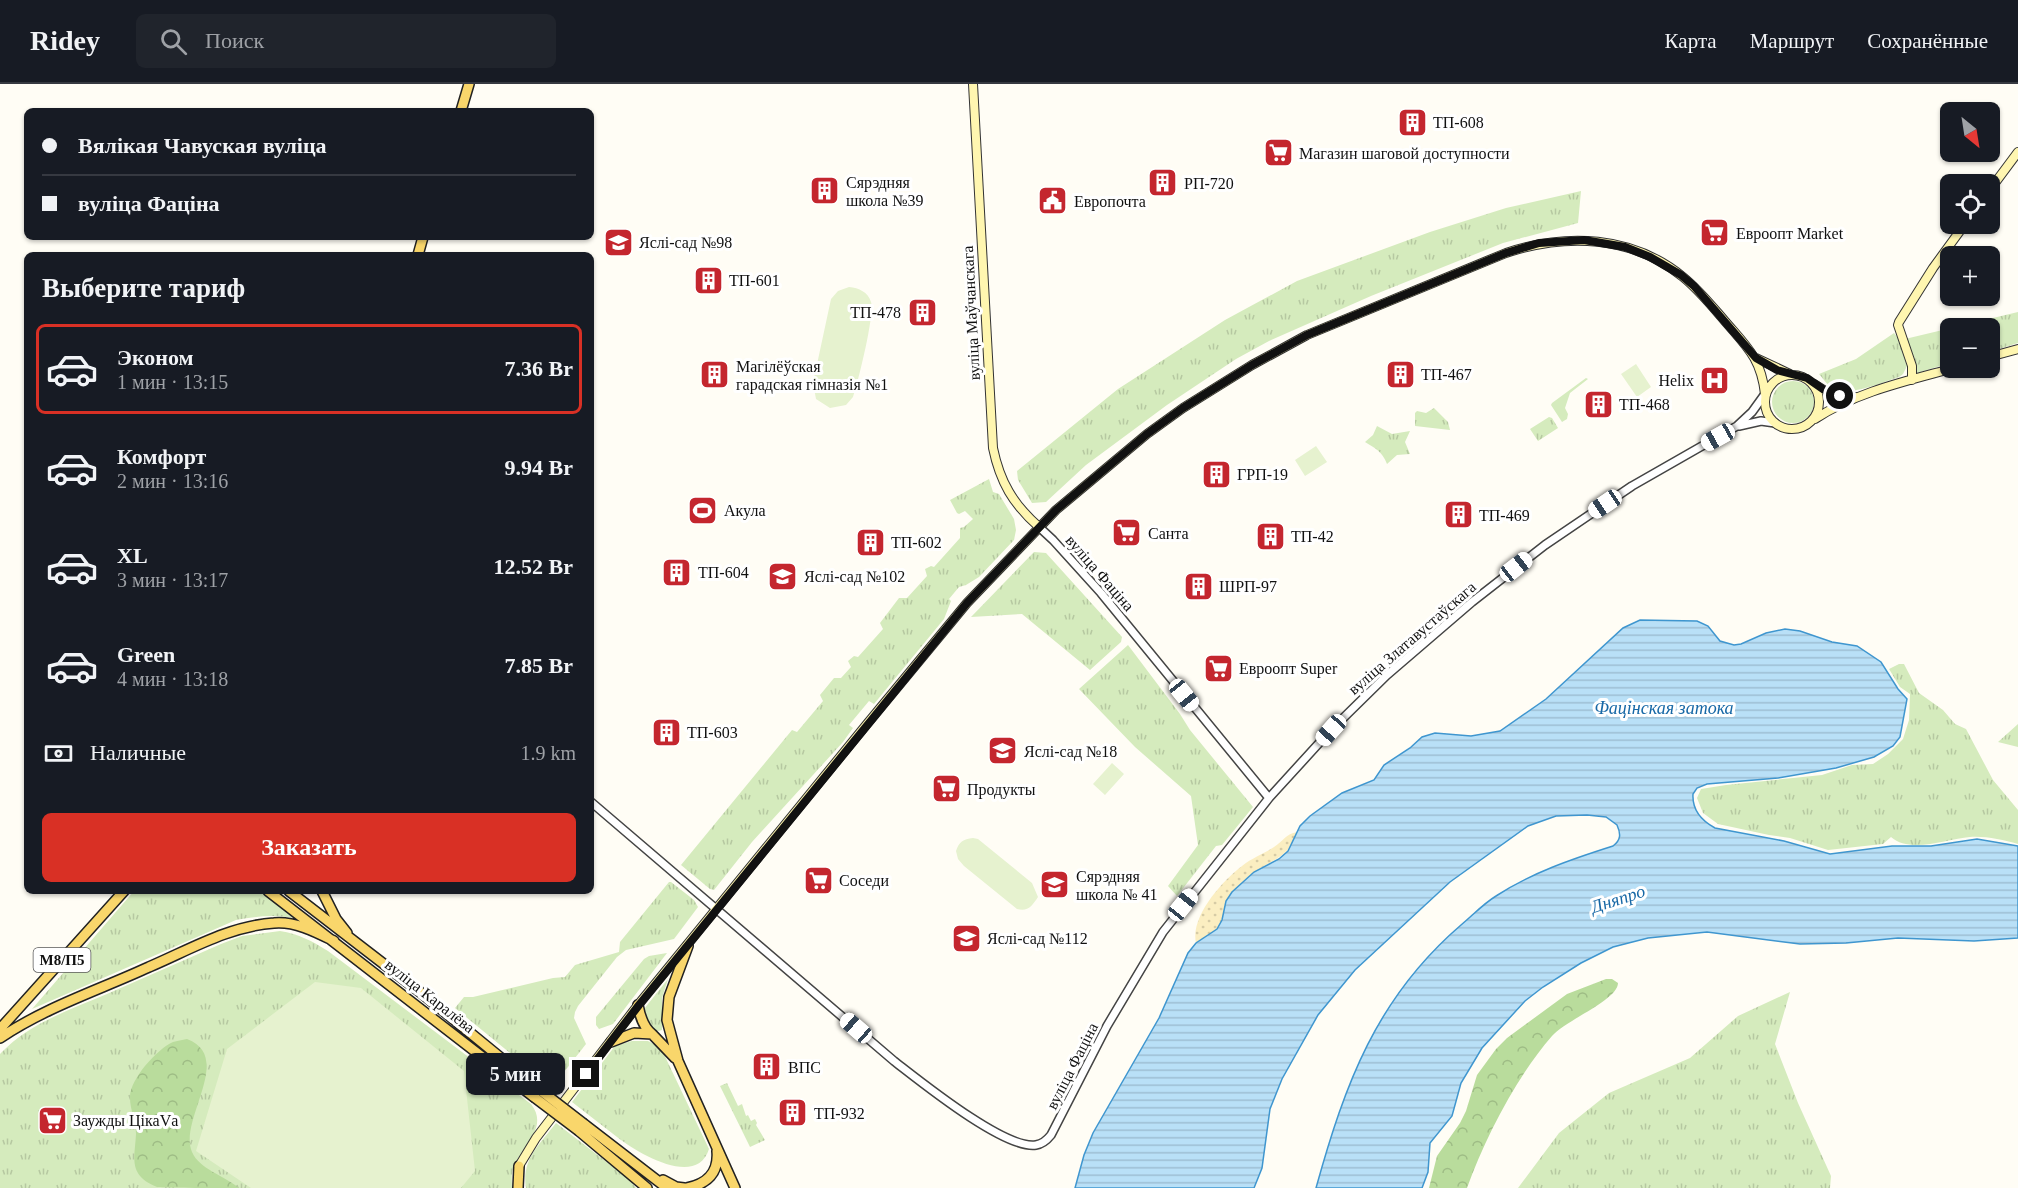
<!DOCTYPE html>
<html lang="ru">
<head>
<meta charset="utf-8">
<style>
	body { margin:0; font-family:"Times New Roman",serif; background:#20242c; color:#f1f3f6; height:100vh; display:flex; flex-direction:column; font-size:22px; white-space:nowrap }
	* { box-sizing:border-box; margin:0 }
	p { font-size:20px; color:#9ea1a6 }
	.icon { flex:none; width:33px; height:33px; fill:none; stroke:currentColor; stroke-width:2; stroke-linecap:round; stroke-linejoin:round }
	.map { position:relative; flex:1; overflow:hidden }
	.panel { position:absolute; left:24px; top:168px; width:570px; height:642px; display:flex; flex-direction:column; background:#171b24; border-radius:9px; box-shadow:0 2px 4px #0004 }
	.panel>* { flex:none }
	.hud { position:absolute; left:24px; top:24px; width:570px; height:132px; border-radius:9px; box-shadow:0 2px 4px #0004; display:grid; align-content:center; height:132px; padding:0 18px; background:#171b24 }
	.needle { width:39px; rotate:150deg }
	.controls { position:absolute; left:1940px; top:18px; display:grid; gap:12px }
	.controls a { display:grid; place-items:center; width:60px; height:60px; border-radius:9px; background:#171b24; box-shadow:0 2px 4px #0004; font-size:30px }
	.end { position:absolute; width:27px; height:27px; margin:-14px; border:8px solid #111; background:#fff; box-shadow:0 0 0 3px #fff }
	.from { border-radius:50% }
	.bubble { position:absolute; height:42px; border-radius:9px; background:#171b24; box-shadow:0 2px 4px #0004; font-size:20px; font-weight:700; line-height:42px; text-align:center }
	.car { position:absolute; width:18px; height:36px; margin:-18px -9px; border-radius:8px; box-shadow:0 0 4px 2px #0007; background:linear-gradient(#fff 24%,#345 0 40%,#fff 0 76%,#345 0 86%,#fff 0) }
	.hud b { display:flex; align-items:center; gap:21px; height:57px; font-size:22px }
	.hud b+b { border-top:2px solid #363941 }
	.hud i { width:15px; height:15px; background:#f1f3f6 }
	ul { padding:0; list-style:none }
	li { display:flex; align-items:center; gap:18px; height:90px; margin:0 12px 9px; padding:0 6px; border:3px solid transparent; border-radius:9px }
	li div { flex:1 }
	li b { display:block; font-size:22px }
	li em { font-style:normal; font-weight:700 }
	li.active { border-color:#d93025 }
	li>.icon { width:54px; height:54px; stroke-width:1.5 }
	h2 { padding:0 18px; font-size:27px; line-height:72px }
	.pay { display:flex; align-items:center; gap:15px; height:66px; padding:0 18px; font-size:22px }
	.pay p { margin-inline-start:auto }
	.action { display:flex; gap:12px; margin-top:auto; padding:12px 18px }
	.action a { flex:1; height:69px; border-radius:9px; background:#d93025; color:#fff; font-size:24px; font-weight:700; line-height:69px; text-align:center }
	header { display:flex; align-items:center; gap:36px; box-sizing:border-box; height:84px; padding:0 30px; background:#171b24; border-bottom:2px solid #363941 }
	header strong { font-size:28px }
	nav { display:flex; gap:33px; margin-inline-start:auto; font-size:21px }
	.search { width:420px; height:54px; background:#20242c; display:flex; align-items:center; gap:15px; box-sizing:border-box; padding:0 21px; border-radius:9px; color:#9ea1a6; font-size:22px }
	.map>svg:first-child { display:block }
</style>
</head>
<body>
<header>
<strong>Ridey</strong>
<div class="search"><svg class="icon" aria-label="search" viewBox="0 0 24 24"><circle cx="10" cy="10" r="6"/><path d="M15 15l6 6"/></svg>Поиск</div>
<nav><a>Карта</a><a>Маршрут</a><a>Сохранённые</a></nav>
</header>
<div class="map">
<svg width="2018" height="1104" viewBox="0 0 2018 1104">
	<defs>
		<pattern id="grass-tufts" width="24" height="20" patternUnits="userSpaceOnUse" patternTransform="scale(1.5)"><rect width="24" height="20" fill="#d5ebbd"/><path d="M3 7l-1-3M5 7V3M7 7l1-3M15 17l-1-3M17 17v-4M19 17l1-3" fill="none" stroke="#b6c8a1"/></pattern>
		<pattern id="forest-crowns" width="20" height="18" patternUnits="userSpaceOnUse" patternTransform="scale(1.5)"><rect width="20" height="18" fill="#b9dc9c"/><path d="M2 6a3 3 0 1 1 6 0M12 15a3 3 0 1 1 6 0" fill="none" stroke="#9ebc85"/></pattern>
		<pattern id="sand-dots" width="8" height="8" patternUnits="userSpaceOnUse" patternTransform="scale(1.5)"><rect width="8" height="8" fill="#fbeec1"/><path d="M2 2h.1M6 6h.1" fill="none" stroke="#d6cba5" stroke-width="1.8" stroke-linecap="round"/></pattern>
		<pattern id="water-rules" width="6" height="5" patternUnits="userSpaceOnUse" patternTransform="scale(1.5)"><rect width="6" height="5" fill="#b9e0f7"/><path d="M0 2.5h6" fill="none" stroke="#9ebfd3"/></pattern>
	</defs>
	<rect width="100%" height="100%" fill="#fffdf5"/>
	<path fill="url(#grass-tufts)" d="M1581,107L1578,139L1503,159L1371,212L1269,257L1236,275L1167,321L1086,381L1046,418L1032,419L1018,396L1017,387L1118,305L1225,236L1297,197L1430,148L1506,124Z
		M2018,228V259L1989,268V244H1950V279L1917,289L1905,255Z
		M1894,249L1898,254L1907,282L1903,290L1899,293C1883,298 1847,314 1832,304C1827,301 1823,294 1819,290L1856,275Z
		M1586,294L1588,295L1570,309L1565,324L1568,330L1567,335L1562,338L1551,321L1552,319Z
		M1772 318a21 21 0 1 1 42 0a21 21 0 1 1-42 0Z
		M1434,324L1448,338L1450,346L1415,342V329L1417,327L1426,329Z
		M1549,333L1552,334L1558,344L1538,357L1530,345Z
		M1377,342L1392,350L1410,347L1405,358L1410,370L1397,371L1387,380C1382,367 1375,364 1365,358L1373,351Z
		M989,395L993,408L999,410L1014,435L1016,446L1014,456L979,493L966,501L959,503L949,515L951,517L944,535L874,620L869,617L849,641L853,644L843,658L752,758L714,806L710,805L681,781L792,646L797,648L823,617L820,611L834,594H841L851,583L848,577L854,572L858,573L883,545L880,539L899,514H907L927,492L925,485L931,482L934,483L960,454V444L964,443L973,435L965,427L959,430L957,429L950,416Z
		M1034,468L1046,469L1122,553L1121,558L1090,586L1022,530L971,533Z
		M1128,561L1180,630L1190,646L1253,723L1222,761L1216,762L1177,812L1168,802L1198,761L1191,712L1135,663L1079,605Z
		M1899,580H1904L1919,609L1943,626L1955,640L1966,645L1993,696L2018,726V760C2003,756 1986,752 1970,753C1947,755 1910,770 1891,753L1883,760L1828,766L1790,754L1769,751L1718,740L1703,729L1697,714L1701,705L1726,701L1822,691L1852,681L1873,680L1888,670L1903,655L1909,636L1910,610L1900,603L1889,585Z
		M2018,640V663L1998,658Z
		M669,798H671L694,816L698,823L674,855L626,866L617,873L578,922L575,928L574,934L586,960L564,988L537,991L455,924L464,913H473L553,894L565,893L575,881L619,868L620,858Z
		M134,807H262L298,835C276,830 258,832 236,836L32,925Z
		M280,847C299,850 312,857 328,867L531,1020C550,1044 520,1063 513,1085C511,1091 512,1097 512,1104H0V970C29,939 70,926 107,910C145,893 183,877 221,860L242,852Z
		M667,869L613,940L599,945L596,941V933L644,875L649,872Z
		M668,895L662,914V946L655,948C647,941 644,935 644,925Z
		M1790,908L1775,960L1798,1019L1831,1092L1830,1104H1518L1559,1049L1609,1009L1690,974L1738,932Z
		M632,957H648L661,964L709,1065C697,1104 639,1070 617,1053C602,1041 587,1030 572,1018L615,962Z
		M727,999L738,1022L742,1020L746,1032L748,1031L751,1037L755,1035L757,1039L756,1041L765,1056L750,1063L720,1002Z
		M556,1039L630,1096L636,1104H526C521,1076 540,1060 556,1039Z"/>
	<path fill="url(#forest-crowns)" d="M1606,895H1612L1618,899C1618,916 1566,936 1552,952C1517,992 1485,1054 1467,1104H1429L1437,1072L1460,1039L1466,1027L1477,991L1496,965L1507,954L1567,910Z
		M187,955C235,973 178,1036 192,1068C199,1085 225,1092 239,1104C223,1104 167,1104 157,1103C127,1091 135,1073 136,1050C136,1037 130,1026 130,1014C129,996 157,965 173,958C177,957 182,956 187,955Z"/>
	<path fill="url(#sand-dots)" d="M1297,748C1289,771 1279,773 1259,785C1250,790 1239,801 1231,809C1222,819 1226,833 1219,843C1214,851 1204,855 1196,859C1190,833 1222,797 1242,782C1252,774 1264,770 1274,763C1283,757 1286,750 1297,748Z"/>
	<path fill="#e6f2cf" d="M849,203C859,204 868,208 871,218C875,230 858,298 853,313L846,321L830,324L816,315L813,299L831,215L838,207Z
		M1636,280L1651,303L1637,313L1621,290Z
		M1316,362L1327,378L1305,392L1295,376Z
		M1112,679L1124,690L1105,711L1093,700Z
		M973,754L978,755L1032,799L1038,813C1032,822 1028,828 1017,825L964,782L958,775L956,767C959,758 963,755 973,754Z
		M315,898L361,904L464,987L475,1087L461,1104H251L196,1067L227,965Z"/>
	<path fill="url(#water-rules)" stroke="#3f96cf" stroke-width="1.5" d="M1640,536L1697,537L1708,542L1720,557L1734,561L1741,560L1766,549L1785,545L1800,547L1832,558L1857,562L1881,578L1898,605L1907,615L1900,653L1893,662L1874,673L1836,684L1778,694L1707,700L1697,704L1693,710C1692,726 1702,737 1715,744L1784,757L1830,770L1892,762H1931L1977,755L2018,762V854L1974,857L1898,854L1846,859L1800,860L1707,848L1648,854L1613,863L1581,879L1543,903L1525,917L1482,964L1461,999L1452,1032L1430,1059L1428,1088L1422,1104H1316C1345,1000 1376,914 1461,841C1472,832 1483,820 1496,812C1531,789 1572,775 1613,762C1621,756 1621,750 1617,741L1606,733L1587,731L1556,732L1528,742L1450,798L1355,886L1318,931L1282,995L1270,1025L1262,1084L1254,1104H1075L1084,1071L1093,1049L1159,934L1188,869L1196,859L1217,845L1222,836L1226,817L1232,808L1254,788L1279,775L1288,767L1300,742L1310,732L1342,709L1374,696L1384,681L1410,664L1422,653L1435,649L1471,652L1500,647L1546,615L1623,544Z"/>
	<g fill="none" stroke-linecap="round" stroke-linejoin="round">
		<defs>
			<path id="tertiary" d="M1739,342L1761,337L1775,339
				M1039,443L1053,456L1101,509L1269,714
				M591,718L894,977C920,997 1005,1066 1036,1061C1043,1060 1047,1056 1051,1051L1107,942L1163,848L1269,714L1331,646L1387,591L1472,518L1545,461L1632,402L1737,342L1752,328L1765,310"/>
			<path id="secondary" d="M973,0L993,364C1000,398 1013,420 1039,443
				M1989,107L2018,68
				M1989,273L2018,265
				M1756,274L1790,290
				M1765 318a27 27 0 1 1 54 0a27 27 0 1 1-54 0Z
				M1912,296V282L1898,241L1899,238L1933,184L1965,140
				M1814,300L1830,310L1855,313
				M1815,335C1856,308 1907,297 1954,284
				M519,1082L536,1054L638,921L867,640L967,519L1056,426L1147,350L1183,324L1252,281L1307,251L1506,169C1566,149 1632,151 1683,193C1699,206 1711,221 1724,236C1747,263 1761,274 1765,310"/>
			<path id="primary" d="M461,27L469,0
				M418,171L423,153
				M268,807L534,1013
				M289,807L424,911L540,1006
				M322,807L336,835L347,849
				M688,862L669,913L667,936L678,977L735,1104
				M638,921C640,932 643,943 652,950
				M0,945L124,807
				M0,954C46,923 99,906 149,883C189,866 229,842 274,839C295,837 316,848 334,857
				M611,958L634,949L652,950L675,974
				M584,1040L667,1104
				M579,1047L647,1104
				M663,1096L676,1103L684,1104
				M518,1104L519,1082
				M687,1104C707,1100 719,1089 717,1067"/>
		</defs>
		<use href="#tertiary" stroke="#444" stroke-width="10"/>
		<use href="#secondary" stroke="#333" stroke-width="10"/>
		<use href="#primary" stroke="#222" stroke-width="12"/>
		<use href="#tertiary" stroke="#fff" stroke-width="7"/>
		<use href="#secondary" stroke="#fff6b0" stroke-width="8"/>
		<use href="#primary" stroke="#f9d66b" stroke-width="9"/>
		<defs>
			<path id="primary-bridge" d="M540,1006L584,1040
				M534,1013L579,1047"/>
		</defs>
		<use href="#primary-bridge" stroke="#222" stroke-width="12" stroke-linecap="butt"/>
		<use href="#primary-bridge" stroke="#f9d66b" stroke-width="9"/>
	</g>
	<g fill="none" stroke-linecap="round" stroke-linejoin="round">
		<path stroke="#111" stroke-width="8" d="M586,990L639,921L967,519L1056,426L1147,350L1183,324L1252,281L1307,251L1506,169L1539,159L1584,156L1625,163L1650,173L1681,191L1694,202L1756,274L1777,286L1807,294L1830,310L1840,312"/>
	</g>
	<defs>
		<symbol id="building-square" viewBox="-11 -11 22 22"><rect x="-9" y="-9" width="18" height="18" rx="4" fill="#c4262e" stroke="#fff"/><path d="M-4-6H4V6H1V3H-1V6H-4ZM-2.5-4.3h1.7v1.8h-1.7ZM.8-4.3h1.7v1.8H.8ZM-2.5-1h1.7V.8h-1.7ZM.8-1h1.7V.8H.8Z" fill="#fff"/></symbol>
		<symbol id="supermarket-square" viewBox="-11 -11 22 22"><rect x="-9" y="-9" width="18" height="18" rx="4" fill="#c4262e" stroke="#fff"/><path d="M-6-5.5h2.5l.6 2H6L4.5 2H-2.5L-4.4-4H-6ZM-1.5 3.2a1.3 1.3 0 1 0 .1 0ZM3 3.2a1.3 1.3 0 1 0 .1 0Z" fill="#fff"/></symbol>
		<symbol id="civic-square" viewBox="-11 -11 22 22"><rect x="-9" y="-9" width="18" height="18" rx="4" fill="#c4262e" stroke="#fff"/><path d="M-.6-6.5H3V-4.5H.6V-3L4-1V1h2V6H-6V1h2V-1L-.6-3ZM-1.2 2.5V6h2.4V2.5Z" fill="#fff"/></symbol>
		<symbol id="school-square" viewBox="-11 -11 22 22"><rect x="-9" y="-9" width="18" height="18" rx="4" fill="#c4262e" stroke="#fff"/><path d="M0-5L7-2L0 1L-7-2ZM-4 1L0 2.5L4 1V4Q0 6-4 4Z" fill="#fff"/></symbol>
		<symbol id="hospital-square" viewBox="-11 -11 22 22"><rect x="-9" y="-9" width="18" height="18" rx="4" fill="#c4262e" stroke="#fff"/><path d="M-5-5h3v3.5h4V-5h3V5h-3V1.5h-4V5h-3Z" fill="#fff"/></symbol>
		<symbol id="stadium-square" viewBox="-11 -11 22 22"><rect x="-9" y="-9" width="18" height="18" rx="4" fill="#c4262e" stroke="#fff"/><path d="M0-5a6.5 5 0 1 0 0 10a6.5 5 0 1 0 0-10ZM-3.5-1.8h7v3.6h-7Z" fill="#fff"/></symbol>
	</defs>
	<g fill-rule="evenodd">
		<use href="#building-square" x="1396" y="22" width="33" height="33"/>
		<use href="#supermarket-square" x="1262" y="52" width="33" height="33"/>
		<use href="#building-square" x="1146" y="82" width="33" height="33"/>
		<use href="#building-square" x="808" y="90" width="33" height="33"/>
		<use href="#civic-square" x="1036" y="100" width="33" height="33"/>
		<use href="#supermarket-square" x="1698" y="132" width="33" height="33"/>
		<use href="#school-square" x="602" y="142" width="33" height="33"/>
		<use href="#building-square" x="692" y="180" width="33" height="33"/>
		<use href="#building-square" x="906" y="212" width="33" height="33"/>
		<use href="#building-square" x="1384" y="274" width="33" height="33"/>
		<use href="#building-square" x="698" y="274" width="33" height="33"/>
		<use href="#hospital-square" x="1698" y="280" width="33" height="33"/>
		<use href="#building-square" x="1582" y="304" width="33" height="33"/>
		<use href="#building-square" x="1200" y="374" width="33" height="33"/>
		<use href="#stadium-square" x="686" y="410" width="33" height="33"/>
		<use href="#building-square" x="1442" y="414" width="33" height="33"/>
		<use href="#supermarket-square" x="1110" y="432" width="33" height="33"/>
		<use href="#building-square" x="1254" y="436" width="33" height="33"/>
		<use href="#building-square" x="854" y="442" width="33" height="33"/>
		<use href="#building-square" x="660" y="472" width="33" height="33"/>
		<use href="#school-square" x="766" y="476" width="33" height="33"/>
		<use href="#building-square" x="1182" y="486" width="33" height="33"/>
		<use href="#supermarket-square" x="1202" y="568" width="33" height="33"/>
		<use href="#building-square" x="650" y="632" width="33" height="33"/>
		<use href="#school-square" x="986" y="650" width="33" height="33"/>
		<use href="#supermarket-square" x="930" y="688" width="33" height="33"/>
		<use href="#supermarket-square" x="802" y="780" width="33" height="33"/>
		<use href="#school-square" x="1038" y="784" width="33" height="33"/>
		<use href="#school-square" x="950" y="838" width="33" height="33"/>
		<use href="#building-square" x="750" y="966" width="33" height="33"/>
		<use href="#building-square" x="776" y="1012" width="33" height="33"/>
		<use href="#supermarket-square" x="36" y="1020" width="33" height="33"/>
	</g>
	<g text-anchor="middle" dominant-baseline="central" stroke-width="6" stroke-linejoin="round" paint-order="stroke">
		<rect fill="#fff" stroke="#585858" stroke-width="1.5" x="33.5" y="864" width="57" height="24" rx="4.5"/>
		<g font-size="15" font-weight="bold" fill="#111">
			<text x="62" y="876">М8/П5</text>
		</g>
		<g font-size="16" fill="#111" stroke="#fff" text-anchor="start">
			<text x="1433" y="38">ТП-608</text>
			<text x="1299" y="69">Магазин шаговой доступности</text>
			<text x="846" y="98">Сярэдняя<tspan x="846" dy="18">школа №39</tspan></text>
			<text x="1184" y="99">РП-720</text>
			<text x="1074" y="117">Европочта</text>
			<text x="1736" y="149">Евроопт Market</text>
			<text x="639" y="158">Яслі-сад №98</text>
			<text x="729" y="196">ТП-601</text>
			<text x="901" y="228" text-anchor="end">ТП-478</text>
			<text x="736" y="282">Магілёўская<tspan x="736" dy="18">гарадская гімназія №1</tspan></text>
			<text x="1421" y="290">ТП-467</text>
			<text x="1694" y="296" text-anchor="end">Helix</text>
			<text x="1619" y="320">ТП-468</text>
			<text x="1237" y="390">ГРП-19</text>
			<text x="724" y="426">Акула</text>
			<text x="1479" y="431">ТП-469</text>
			<text x="1148" y="449">Санта</text>
			<text x="1291" y="452">ТП-42</text>
			<text x="891" y="458">ТП-602</text>
			<text x="698" y="488">ТП-604</text>
			<text x="804" y="492">Яслі-сад №102</text>
			<text x="1219" y="502">ШРП-97</text>
			<text x="1239" y="584">Евроопт Super</text>
			<text x="687" y="648">ТП-603</text>
			<text x="1024" y="667">Яслі-сад №18</text>
			<text x="967" y="705">Продукты</text>
			<text x="1076" y="792">Сярэдняя<tspan x="1076" dy="18">школа № 41</tspan></text>
			<text x="839" y="796">Соседи</text>
			<text x="987" y="854">Яслі-сад №112</text>
			<text x="788" y="983">ВПС</text>
			<text x="814" y="1029">ТП-932</text>
			<text x="73" y="1036">Заужды ЦікаVа</text>
		</g>
		<g font-size="16" fill="#111" stroke="#fff">
			<text transform="translate(971 229) rotate(-93)">вуліца Маўчанскага</text>
			<text transform="translate(1100 489) rotate(49)">вуліца Фаціна</text>
			<text transform="translate(1412 554) rotate(-41)">вуліца Златавустаўскага</text>
			<text transform="translate(430 912) rotate(38)">вуліца Каралёва</text>
			<text transform="translate(1072 982) rotate(-63)">вуліца Фаціна</text>
		</g>
		<g font-size="18" font-style="italic" fill="#1768a6" stroke="#fff">
			<text x="1664" y="624">Фацінская затока</text>
			<text transform="translate(1618 815) rotate(-18)">Дняпро</text>
		</g>
	</g>
</svg>
<div class="controls">
<a><svg class="needle" viewBox="-14 -14 28 28"><path d="M0-13l5 13h-10z" fill="#e53935"/><path d="M0 13l5-13h-10z" fill="#9ea1a6"/></svg></a>
<a><svg class="icon" aria-label="locate" viewBox="0 0 24 24"><circle cx="12" cy="12" r="6"/><path d="M12 2v4M12 18v4M2 12h4M18 12h4"/></svg></a>
<a>+</a>
<a>−</a>
</div>
<i class="end from" style="left:1840px;top:312px"></i>
<i class="end" style="left:586px;top:990px"></i>
<div class="bubble" style="left:466px;top:969px;width:99px">5 мин</div>
<i class="car" style="left:1718px;top:353px;rotate:241deg"></i>
<i class="car" style="left:1605px;top:420px;rotate:236deg"></i>
<i class="car" style="left:1516px;top:483px;rotate:52deg"></i>
<i class="car" style="left:1184px;top:611px;rotate:141deg"></i>
<i class="car" style="left:1331px;top:646px;rotate:222deg"></i>
<i class="car" style="left:1183px;top:821px;rotate:39deg"></i>
<i class="car" style="left:856px;top:944px;rotate:311deg"></i>
<div class="hud">
<b><i class="from"></i>Вялікая Чавуская вуліца</b>
<b><i></i>вуліца Фаціна</b>
</div>
<section class="panel">
<h2>Выберите тариф</h2>
<ul>
<li class="active"><svg class="icon" aria-label="car" viewBox="0 0 24 24"><path d="M5 17H2v-5l4-1 3-4h7l3 4 3 1v5h-3M9 17h6M6 11h13"/><circle cx="7" cy="17" r="2"/><circle cx="17" cy="17" r="2"/></svg><div><b>Эконом</b><p>1 мин · 13:15</p></div><em>7.36 Br</em></li>
<li><svg class="icon" aria-label="car" viewBox="0 0 24 24"><path d="M5 17H2v-5l4-1 3-4h7l3 4 3 1v5h-3M9 17h6M6 11h13"/><circle cx="7" cy="17" r="2"/><circle cx="17" cy="17" r="2"/></svg><div><b>Комфорт</b><p>2 мин · 13:16</p></div><em>9.94 Br</em></li>
<li><svg class="icon" aria-label="car" viewBox="0 0 24 24"><path d="M5 17H2v-5l4-1 3-4h7l3 4 3 1v5h-3M9 17h6M6 11h13"/><circle cx="7" cy="17" r="2"/><circle cx="17" cy="17" r="2"/></svg><div><b>XL</b><p>3 мин · 13:17</p></div><em>12.52 Br</em></li>
<li><svg class="icon" aria-label="car" viewBox="0 0 24 24"><path d="M5 17H2v-5l4-1 3-4h7l3 4 3 1v5h-3M9 17h6M6 11h13"/><circle cx="7" cy="17" r="2"/><circle cx="17" cy="17" r="2"/></svg><div><b>Green</b><p>4 мин · 13:18</p></div><em>7.85 Br</em></li>
</ul>
<div class="pay"><svg class="icon" aria-label="cash" viewBox="0 0 24 24"><path d="M3 7h18v10H3z"/><circle cx="12" cy="12" r="2"/></svg>Наличные<p>1.9 km</p></div>
<div class="action"><a>Заказать</a></div>
</section>
</div>
</body>
</html>
